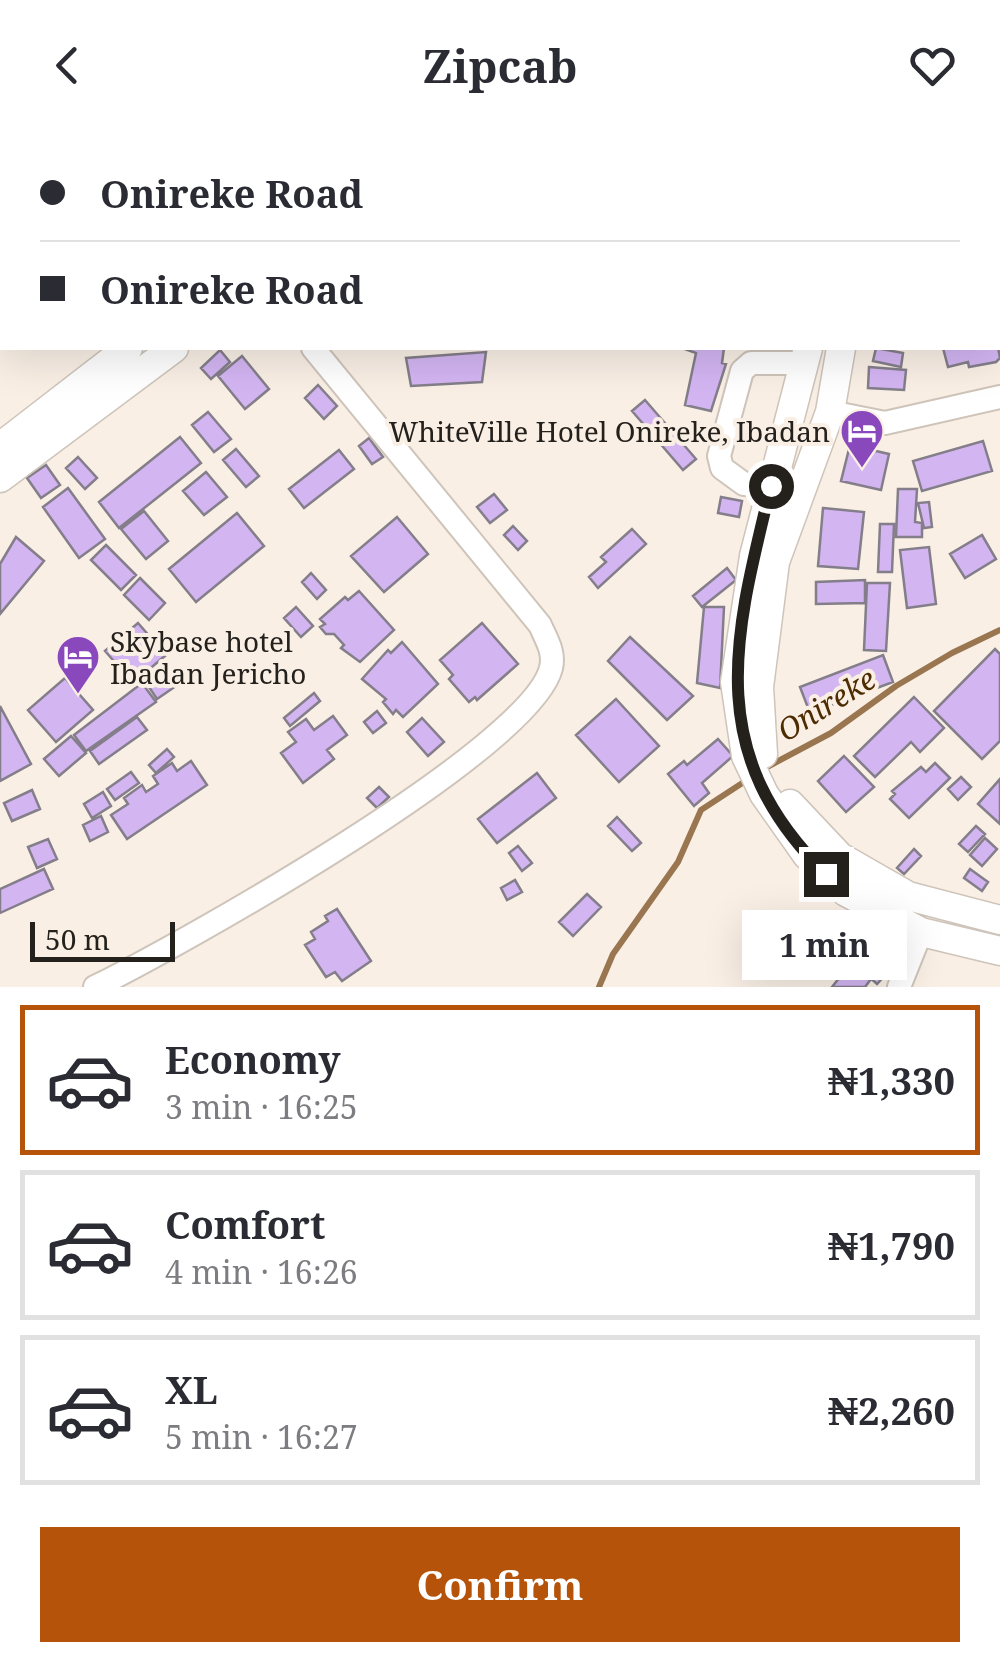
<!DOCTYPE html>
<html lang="en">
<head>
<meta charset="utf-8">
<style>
	body { margin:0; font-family:"Noto Serif",serif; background:#f7f7f7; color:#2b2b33; height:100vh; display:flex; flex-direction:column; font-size:38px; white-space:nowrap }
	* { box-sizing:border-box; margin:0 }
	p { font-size:32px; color:#7c7c81 }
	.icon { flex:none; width:55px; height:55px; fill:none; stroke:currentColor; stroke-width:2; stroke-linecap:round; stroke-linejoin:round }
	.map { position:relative; height:857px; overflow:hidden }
	.side { display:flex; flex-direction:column; background:#fff; flex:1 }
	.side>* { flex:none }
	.banner { position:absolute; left:0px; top:0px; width:1000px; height:220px; box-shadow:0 10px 40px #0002; display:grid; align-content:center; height:220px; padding:0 40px; background:#fff }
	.scale { position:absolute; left:30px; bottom:25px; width:145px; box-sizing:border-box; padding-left:10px; border:5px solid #24201c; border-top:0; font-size:28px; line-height:35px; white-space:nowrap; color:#24201c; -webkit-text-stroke:8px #f9efe5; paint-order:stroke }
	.end { position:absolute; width:45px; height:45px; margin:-22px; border:12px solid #24201c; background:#fff; box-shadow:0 0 0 5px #fff }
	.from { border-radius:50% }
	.bubble { position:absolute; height:70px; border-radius:0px; background:#fff; box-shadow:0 10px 40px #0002; font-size:32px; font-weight:700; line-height:70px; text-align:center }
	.banner b { display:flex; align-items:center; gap:35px; height:95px; font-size:38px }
	.banner b+b { border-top:2px solid #e1e1e2 }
	.banner i { width:25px; height:25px; background:#2b2b33 }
	ul { padding:18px 0 0; list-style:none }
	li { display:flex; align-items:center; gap:30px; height:150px; margin:0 20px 15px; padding:0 20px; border:5px solid #e1e1e2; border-radius:0px }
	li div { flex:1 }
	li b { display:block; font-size:38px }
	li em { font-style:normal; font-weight:700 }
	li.current { border-color:#b45309 }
	li>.icon { width:90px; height:90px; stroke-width:1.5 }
	.button { display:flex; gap:20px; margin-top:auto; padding:20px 40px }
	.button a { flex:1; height:115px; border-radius:0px; background:#b45309; color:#fff; font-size:40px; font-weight:700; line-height:115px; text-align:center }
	header { display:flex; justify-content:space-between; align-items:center; height:130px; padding:0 40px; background:#fff; font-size:45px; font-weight:700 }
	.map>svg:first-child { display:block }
</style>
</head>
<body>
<header><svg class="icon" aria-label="back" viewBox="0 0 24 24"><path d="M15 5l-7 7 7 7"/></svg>Zipcab<svg class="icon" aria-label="heart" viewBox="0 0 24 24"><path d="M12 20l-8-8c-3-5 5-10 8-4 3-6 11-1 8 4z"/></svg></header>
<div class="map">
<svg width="1000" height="857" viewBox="0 0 1000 857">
	<rect width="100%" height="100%" fill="#f9efe5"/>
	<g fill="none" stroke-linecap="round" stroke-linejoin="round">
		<path stroke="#997550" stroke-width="6" d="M769,636L831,603L896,556L952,523L1000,500
			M599,857L613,824L678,732L701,680L750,648"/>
	</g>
	<path fill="#d3b5f2" stroke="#837e89" stroke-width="2.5" d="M998,217L1000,228L996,232L969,237L968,232L948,237L943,218Z
		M682,218H724L722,233L726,234L711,281L685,275L696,223Z
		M876,218L903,223L901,237L873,231Z
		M220,220L230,232L211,249L201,238Z
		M486,222L482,252L411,256L406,228Z
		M242,226L269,259L245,279L218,246Z
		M869,237L906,240L904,260L868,258Z
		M318,255L337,276L324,289L305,268Z
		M645,270L696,329L683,340L632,281Z
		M208,282L231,309L214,322L192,295Z
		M180,307L201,333L119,398L99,372Z
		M369,308L383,327L372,334L359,316Z
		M983,311L992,341L922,361L913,331Z
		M850,315L889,324L881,360L841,351Z
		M236,319L259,346L246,357L223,330Z
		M339,320L354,339L304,378L289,359Z
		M78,327L97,348L85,359L66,338Z
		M46,335L60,355L41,368L27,348Z
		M206,342L227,367L204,385L183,361Z
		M68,358L105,409L79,428L43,377Z
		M898,359H917L915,392L922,393V407H896Z
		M494,364L507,380L490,393L477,377Z
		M721,367L742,371L739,387L718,383Z
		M929,372L932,397L924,398L918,373Z
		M823,378L864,382L858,439L818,436Z
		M144,381L168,411L146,429L121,399Z
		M237,383L264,416L196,472L169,439Z
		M397,387L428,424L384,462L351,426Z
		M880,394H894L892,442H878Z
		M513,396L527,411L518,420L504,405Z
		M632,399L646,414L598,458L589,447L606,432L601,427Z
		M982,405L996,429L965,448L950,424Z
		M16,407L44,431L0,484V434Z
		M106,415L136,445L121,460L91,430Z
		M929,417L936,474L907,478L900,420Z
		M727,438L736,450L702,477L693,466Z
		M311,443L326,460L317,469L302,452Z
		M140,448L165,473L149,490L124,465Z
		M865,450V473L816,474V452Z
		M867,453H890L886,521L864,520Z
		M359,461L394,500L360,532L341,518L344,515L334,504H326L320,497L325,494L320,489L345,467L348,470Z
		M296,477L313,496L301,507L284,488Z
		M704,477H724L720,558L697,553Z
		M138,493L166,525L133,553L105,521Z
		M482,493L518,534L477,570L475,567L469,572L449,549L453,545L440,530Z
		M630,507L693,566L667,590L608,531Z
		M402,512L438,554L403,587L396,580L393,584L383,572L386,569L362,549L388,520L391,523Z
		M995,519L1000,524V611L982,629L934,581Z
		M883,525L893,552L810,583L800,557Z
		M161,536L176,556L157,569L143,548Z
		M65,548L93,580L56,612L28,580Z
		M142,553L156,572L86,621L74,605Z
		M314,563L320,571L290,596L284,588Z
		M914,567L944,598L920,622L911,612L875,647L854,626Z
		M616,569L659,616L619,652L576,605Z
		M0,576L31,634L0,651Z
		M377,581L386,593L373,603L364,592Z
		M333,586L347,605L327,620L334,629L303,653L281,623L296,612L288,602L306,589L314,600Z
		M137,587L147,600L99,634L90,621Z
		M422,588L444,612L428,626L407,602Z
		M71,606L86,623L59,646L44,629Z
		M718,609L733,626L702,653L709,663L694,676L668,644L684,631L687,635Z
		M167,619L174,627L156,643L149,635Z
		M844,626L874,657L846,682L818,651Z
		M191,631L207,655L127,709L111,685L128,674L124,668L142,655L146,662L158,654L153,646L172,633L177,641Z
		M935,633L950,648L909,688L890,669L895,664L892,661L921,637L926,642Z
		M131,642L139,653L115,670L107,659Z
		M537,643L556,668L497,713L478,689Z
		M961,647L971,657L958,670L948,659Z
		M1000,649V694L978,674Z
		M379,657L389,667L377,678L367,668Z
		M32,660L40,679L12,691L4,673Z
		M103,662L111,676L92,688L84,674Z
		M101,686L108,702L90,711L83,695Z
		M617,687L641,713L632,721L608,696Z
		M976,696L985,704L968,722L959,714Z
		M985,708L997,719L982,736L970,725Z
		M48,709L57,729L37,738L28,717Z
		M518,716L532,733L522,741L509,723Z
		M914,719L921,726L904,744L897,738Z
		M44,739L53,759L0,783V759Z
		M970,739L988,752L982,761L964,748Z
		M515,750L522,762L507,770L501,758Z
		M587,764L601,777L573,806L559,792Z
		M337,779L371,831L342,851L335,842L326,847L305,815L315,809L311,802L328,791L325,786Z
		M880,810L900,829L877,854L857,836Z
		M851,833L871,849L865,857H832Z"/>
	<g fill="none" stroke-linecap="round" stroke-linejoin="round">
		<defs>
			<path id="minor" d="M140,0L142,2
				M783,0L785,2
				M998,39L1000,38
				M830,282L885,293L1000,267
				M771,356L744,354L722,338L719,326L742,241L751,233H804
				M95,857C179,816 531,619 551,538C555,522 546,509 540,495L313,218
				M899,857L921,802"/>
			<path id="major" d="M833,0L834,2
				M404,2L407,0
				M454,2L457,0
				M862,2V0
				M808,218L754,426L735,552L746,626L764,664L807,725L846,762L921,802L1000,821
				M0,317L128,218
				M0,348L174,218
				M763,624L759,557L775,432L830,282L841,218
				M790,674L840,727L908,766L1000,790"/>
		</defs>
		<use href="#minor" stroke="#cec4ba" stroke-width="26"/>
		<use href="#major" stroke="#cec4ba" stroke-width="31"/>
		<use href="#minor" stroke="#fff" stroke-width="22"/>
		<use href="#major" stroke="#fff" stroke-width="28"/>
	</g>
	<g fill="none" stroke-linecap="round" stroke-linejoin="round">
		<path stroke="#24201c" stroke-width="12" d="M771,356C734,507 702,623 826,744"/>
	</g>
	<defs>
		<symbol id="hotel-pin" viewBox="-11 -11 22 30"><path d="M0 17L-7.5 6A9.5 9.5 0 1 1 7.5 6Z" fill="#8949bd" stroke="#f9efe5"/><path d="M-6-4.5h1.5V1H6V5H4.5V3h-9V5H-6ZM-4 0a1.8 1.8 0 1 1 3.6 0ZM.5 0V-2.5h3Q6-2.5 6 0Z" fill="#fff"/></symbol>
	</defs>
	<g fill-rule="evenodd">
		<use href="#hotel-pin" x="837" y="276" width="50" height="68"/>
		<use href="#hotel-pin" x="53" y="502" width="50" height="68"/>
	</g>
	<g text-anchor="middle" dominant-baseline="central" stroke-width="8" stroke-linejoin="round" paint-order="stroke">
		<g font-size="28" fill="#24201c" stroke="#f9efe5" text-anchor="end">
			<text x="830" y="301">WhiteVille Hotel Onireke, Ibadan</text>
			<text x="110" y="511" text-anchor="start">Skybase hotel<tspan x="110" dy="32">Ibadan Jericho</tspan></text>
		</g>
		<g font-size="30" font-style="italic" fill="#4d2c01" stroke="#f9efe5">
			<text transform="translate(826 574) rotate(-32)">Onireke</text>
		</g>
	</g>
</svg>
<div class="scale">50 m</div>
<i class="end from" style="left:771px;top:356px"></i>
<i class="end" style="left:826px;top:744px"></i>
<div class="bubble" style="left:742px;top:780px;width:165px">1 min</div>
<div class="banner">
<b><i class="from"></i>Onireke Road</b>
<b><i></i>Onireke Road</b>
</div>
</div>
<section class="side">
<ul>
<li class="current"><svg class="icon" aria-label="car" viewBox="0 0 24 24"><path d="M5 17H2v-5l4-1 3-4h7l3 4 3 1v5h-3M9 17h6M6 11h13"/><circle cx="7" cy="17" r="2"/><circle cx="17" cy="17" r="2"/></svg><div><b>Economy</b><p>3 min · 16:25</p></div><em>₦1,330</em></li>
<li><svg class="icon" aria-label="car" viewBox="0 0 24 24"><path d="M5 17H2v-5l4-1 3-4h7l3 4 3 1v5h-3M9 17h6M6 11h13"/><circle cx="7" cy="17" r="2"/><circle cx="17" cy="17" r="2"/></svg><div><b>Comfort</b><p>4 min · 16:26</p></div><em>₦1,790</em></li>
<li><svg class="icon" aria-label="car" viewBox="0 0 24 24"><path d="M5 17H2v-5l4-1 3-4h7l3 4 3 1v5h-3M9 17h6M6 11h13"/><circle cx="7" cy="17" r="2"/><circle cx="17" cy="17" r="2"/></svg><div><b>XL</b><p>5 min · 16:27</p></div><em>₦2,260</em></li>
</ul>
<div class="button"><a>Confirm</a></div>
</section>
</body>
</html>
